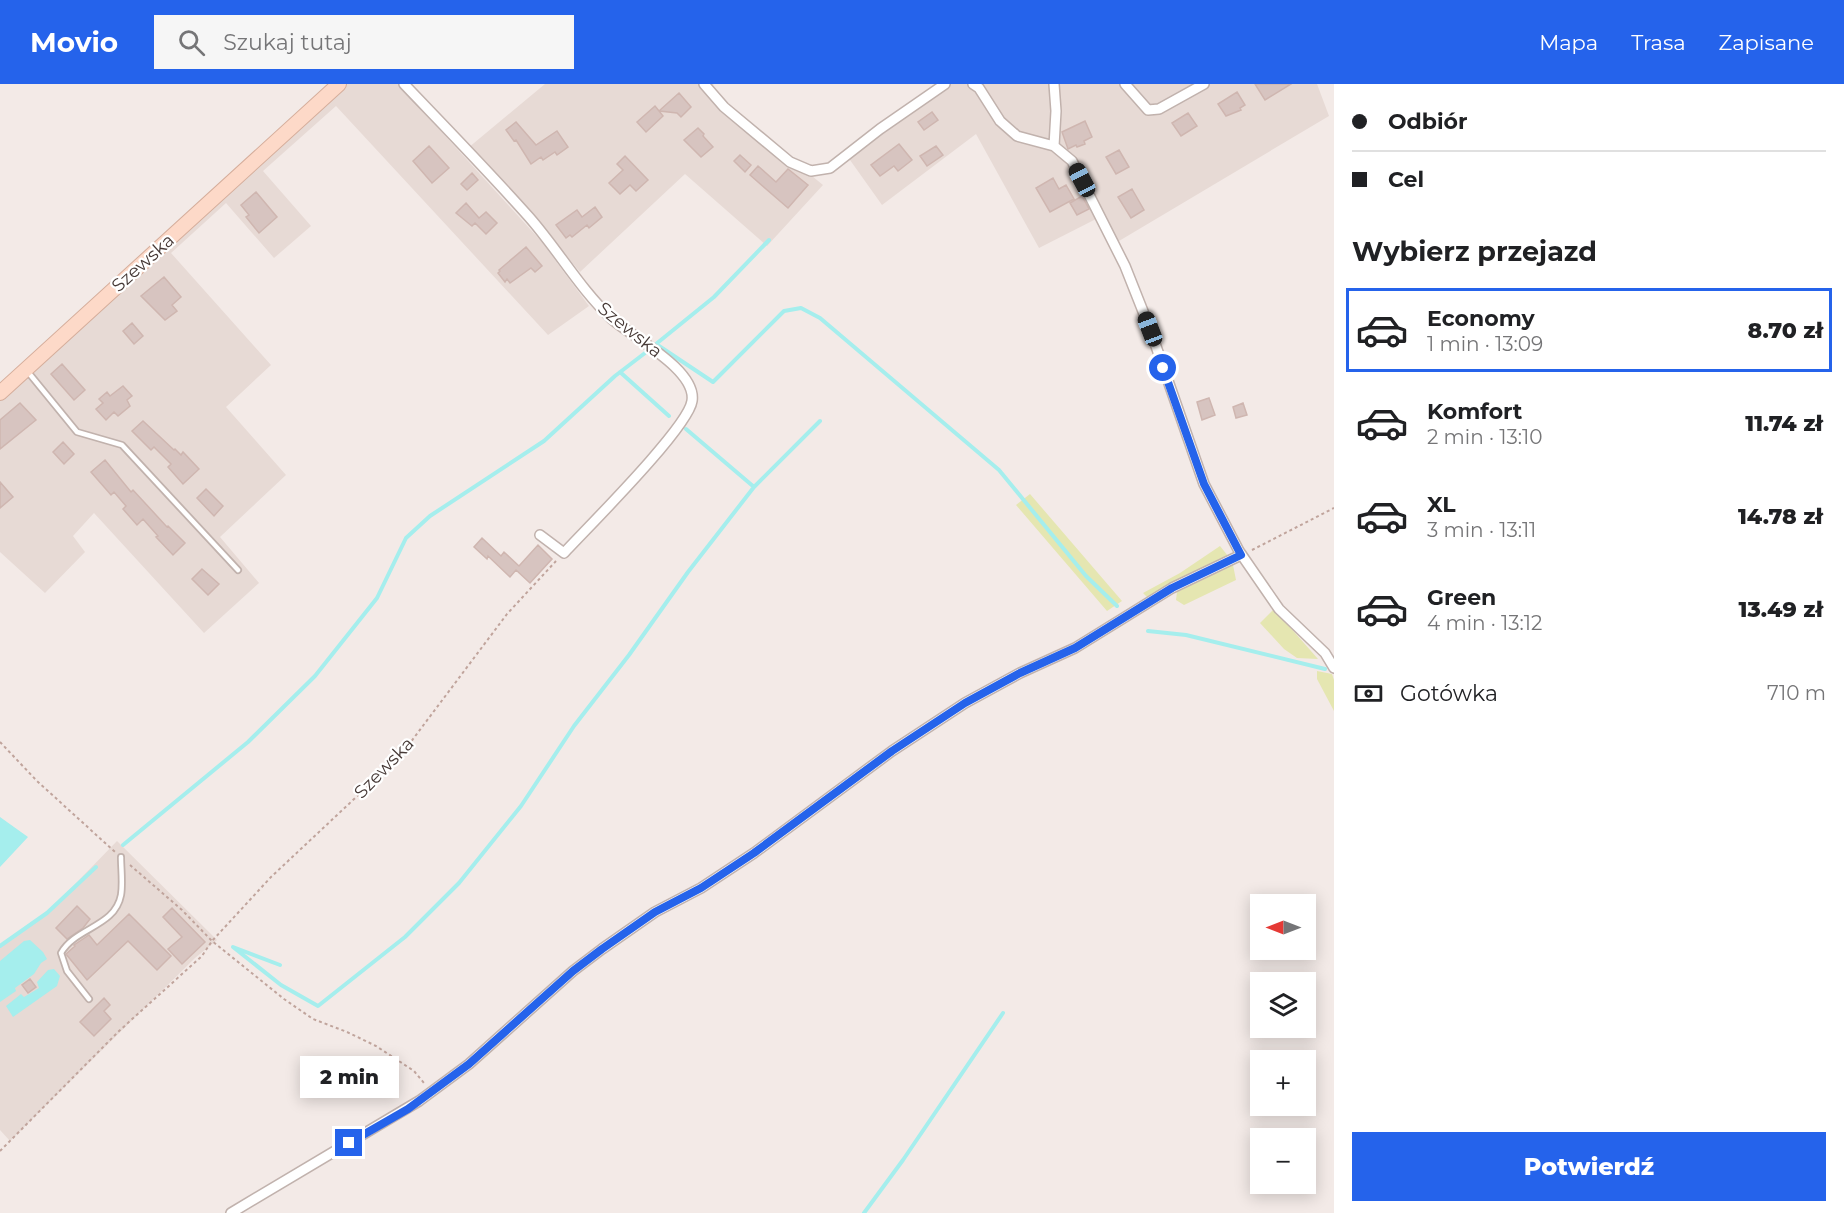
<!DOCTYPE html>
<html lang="pl">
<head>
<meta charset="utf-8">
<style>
	body { margin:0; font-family:Montserrat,sans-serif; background:#f6f6f6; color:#202124; height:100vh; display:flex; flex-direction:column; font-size:22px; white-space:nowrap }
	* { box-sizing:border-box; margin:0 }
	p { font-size:20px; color:#757577 }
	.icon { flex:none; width:33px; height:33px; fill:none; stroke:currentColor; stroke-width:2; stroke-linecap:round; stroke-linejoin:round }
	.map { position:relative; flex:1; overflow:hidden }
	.panel { display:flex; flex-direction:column; background:#fff; width:510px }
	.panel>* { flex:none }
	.top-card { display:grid; align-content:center; height:132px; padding:0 18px; background:#fff }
	.needle { width:39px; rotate:270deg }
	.buttons { position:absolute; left:1250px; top:810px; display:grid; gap:12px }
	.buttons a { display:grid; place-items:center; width:66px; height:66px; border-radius:0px; background:#fff; box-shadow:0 3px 15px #0003; font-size:30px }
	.end { position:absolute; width:27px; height:27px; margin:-14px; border:8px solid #2563eb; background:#fff; box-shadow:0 0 0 3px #fff }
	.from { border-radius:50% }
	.bubble { position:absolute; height:42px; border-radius:0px; background:#fff; box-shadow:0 3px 15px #0003; font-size:20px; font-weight:800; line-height:42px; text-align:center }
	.car { position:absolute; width:18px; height:36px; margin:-18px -9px; border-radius:8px; box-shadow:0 0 4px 2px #0007; background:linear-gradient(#222 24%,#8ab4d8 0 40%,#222 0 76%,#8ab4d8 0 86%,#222 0) }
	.top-card b { display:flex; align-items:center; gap:21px; height:57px; font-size:22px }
	.top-card b+b { border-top:2px solid #e0e0e0 }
	.top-card i { width:15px; height:15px; background:#202124 }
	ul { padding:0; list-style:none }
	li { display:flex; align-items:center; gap:18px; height:84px; margin:0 12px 9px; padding:0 6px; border:3px solid transparent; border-radius:0px }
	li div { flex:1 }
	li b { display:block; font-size:22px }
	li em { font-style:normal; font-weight:800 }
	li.on { border-color:#2563eb }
	li>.icon { width:54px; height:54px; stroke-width:1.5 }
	h2 { padding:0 18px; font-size:27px; line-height:72px }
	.pay { display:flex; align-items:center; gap:15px; height:66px; padding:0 18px; font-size:22px }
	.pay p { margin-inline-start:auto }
	.action { display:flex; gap:12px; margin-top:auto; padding:12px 18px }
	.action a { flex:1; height:69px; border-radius:0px; background:#2563eb; color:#fff; font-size:24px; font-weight:800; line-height:69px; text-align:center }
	header { display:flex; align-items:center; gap:36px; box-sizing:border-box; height:84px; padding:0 30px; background:#2563eb; color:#fff }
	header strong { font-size:28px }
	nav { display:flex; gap:33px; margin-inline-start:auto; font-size:21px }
	.search { width:420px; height:54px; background:#f6f6f6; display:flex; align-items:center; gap:15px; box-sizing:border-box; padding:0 21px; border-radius:0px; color:#757577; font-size:22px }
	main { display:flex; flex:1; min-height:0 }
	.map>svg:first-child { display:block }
</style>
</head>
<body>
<header>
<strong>Movio</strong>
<div class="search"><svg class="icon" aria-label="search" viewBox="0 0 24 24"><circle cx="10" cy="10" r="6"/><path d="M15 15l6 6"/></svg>Szukaj tutaj</div>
<nav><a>Mapa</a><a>Trasa</a><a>Zapisane</a></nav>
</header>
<main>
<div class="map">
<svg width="1334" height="1129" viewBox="0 0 1334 1129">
	<rect width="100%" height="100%" fill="#f3eae7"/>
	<path fill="#e7dad5" d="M337,0H398L541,157L589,222L548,251L336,22L263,87L311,142L274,174L226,119L171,169L271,281L226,323L286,391L220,453L259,499L204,549L94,429L73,452L85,468L45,509L0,468V307Z
		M545,0H714L707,6L823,101L767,162L685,90L580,188L527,125L468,64Z
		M948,0H1317L1329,32L1119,157L1096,135L1039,164L976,50L882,121L845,69Z
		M117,757L217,856L195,874L10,1057L0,1046V861L47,829Z"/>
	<path fill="#e5e6b1" d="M1030,410L1122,517L1107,527L1016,421Z
		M1220,462L1228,472L1148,514L1143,509L1180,489Z
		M1233,481L1236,496L1184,521L1176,516L1177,508Z
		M1274,525L1318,575L1297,574L1284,565L1260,539Z
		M1317,587L1332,590L1334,596V627L1317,595Z"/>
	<path fill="#a5eeed" d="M0,733L28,753L0,783Z
		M30,856L43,868L47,875L41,879L34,890L15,904L16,907L0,918V877L24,857Z
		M54,885L60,892L57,902L13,933L6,922L21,910L24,913L39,904L37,898L48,886Z"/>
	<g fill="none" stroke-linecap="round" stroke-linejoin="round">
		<path stroke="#a5eeed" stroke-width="4" d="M769,156L714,213L656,260L713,298L784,227L801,224L820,234L999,386L1086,492L1117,522
			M620,288L669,332
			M686,345L754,403L820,337
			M1148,547L1186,551L1325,585
			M123,761L248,658L315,592L377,514L406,454L430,432L544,357L615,292L645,269
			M0,862L47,829L96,783
			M280,881L233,863L281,901L318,922L405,853L459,799L521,722L574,642L629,571L688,488L754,403
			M864,1129L903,1076L1003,929"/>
	</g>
	<path fill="#d7c4c0" stroke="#cfb6b0" stroke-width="1.5" d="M1255,0H1291L1265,16Z
		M1237,8L1245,21L1240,24L1241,26L1226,32L1218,20Z
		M679,9L691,23L681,33L677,29L659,27L663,32L646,48L637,38L655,22L659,27Z
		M932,28L938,36L924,46L918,38Z
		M1188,29L1197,42L1181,52L1172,39Z
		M1085,37L1092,53L1084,57L1085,60L1077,63L1076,61L1068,65L1062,48Z
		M516,38L536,61L557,47L568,63L557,71L555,68L543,76L541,73L531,80L516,56L514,57L506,46Z
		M698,44L704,50L703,52L713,63L701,73L684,56Z
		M899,60L912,76L898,87L894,82L880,92L871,81Z
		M429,62L449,84L432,99L413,77Z
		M936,62L943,71L927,82L920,72Z
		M1119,66L1129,83L1116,90L1106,73Z
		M740,71L751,81L745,88L734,77Z
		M625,72L648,96L636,107L630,101L620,110L609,99L623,86L617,80Z
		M758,82L776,98L788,85L808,101L788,124L750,91Z
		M472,89L478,96L467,106L461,100Z
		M1053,94L1059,105L1066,101L1074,115L1050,128L1036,104Z
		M1132,105L1144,126L1131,134L1118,113Z
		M256,108L277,133L259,149L246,133L249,131L241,121Z
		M1082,112L1089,125L1077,131L1070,119Z
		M466,119L479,134L486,128L497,139L486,150L475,139L472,142L456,129Z
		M595,123L602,133L589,144L587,141L572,153L570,151L566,154L556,141L577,126L582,133Z
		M526,163L542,182L535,188L531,184L510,199L507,195L505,198L498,189L500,187L499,186Z
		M164,193L181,213L172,221L177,227L165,236L141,212Z
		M132,239L143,252L134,260L123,247Z
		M62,280L85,306L74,316L51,290Z
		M123,302L132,312L127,316L130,322L118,332L114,328L106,336L96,325L103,319L99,315L107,308L110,312Z
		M1209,314L1215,331L1202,336L1197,318Z
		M20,319L36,336L0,365V336Z
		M1243,319L1247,331L1236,334L1233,323Z
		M143,337L174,366L175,365L181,371L183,368L199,385L183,400L168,383L171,380L154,363L151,366L132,347Z
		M63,358L74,370L64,380L53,368Z
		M105,376L131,408L133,406L167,443L168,442L185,459L173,471L156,453L158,452L143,435L137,441L123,425L126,422L114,408L111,411L91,388Z
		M0,398L13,413L0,424Z
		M206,405L223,422L214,432L197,414Z
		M482,454L501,472L504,468L519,482L538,461L552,475L530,499L516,486L510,493L488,472L487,475L474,463Z
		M202,485L219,500L208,511L192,495Z
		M77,822L90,835L83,844L67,855L56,844Z
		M172,824L205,858L182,880L168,865L182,853L163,833Z
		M129,830L171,872L157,886L128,857L87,896L66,870L75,862L74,861L89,851L97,861Z
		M30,895L36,903L28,909L22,901Z
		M104,914L110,921L104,927L111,935L94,952L80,938Z"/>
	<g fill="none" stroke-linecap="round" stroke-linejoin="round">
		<defs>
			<path id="lane" d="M28,288L77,348L122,361L238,486
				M89,915L67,887L61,869C76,843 115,843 121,811C123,799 121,785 121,773"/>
			<path id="street" d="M404,0C446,44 489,88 529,133C558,166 580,205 612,235C632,253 697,286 692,317C688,344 587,444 564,469L540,451
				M704,0L724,23L790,78L811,87L830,84L880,45L945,0
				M973,0L979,4L1000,37L1017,52L1054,62L1072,77L1125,182L1150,245L1204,400L1239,467L1279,525L1325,569L1334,584
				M1125,0L1148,26L1159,25L1204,0
				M1054,62L1056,27L1054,0
				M231,1129L419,1017L469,980L573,887L602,865L655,828L701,804L754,769L892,667L965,619L1020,589L1075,564L1172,504L1241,471"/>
			<path id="secondary" d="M0,309L339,0"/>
		</defs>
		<use href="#lane" stroke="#c1b2ad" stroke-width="8"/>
		<use href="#street" stroke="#c1b2ad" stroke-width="12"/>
		<use href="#secondary" stroke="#d5ad9b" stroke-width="16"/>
		<path stroke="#c0a49c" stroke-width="2" stroke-dasharray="3 3" stroke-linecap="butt" d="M1252,466L1334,424
			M0,658L37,697L115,768
			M130,781L182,826L212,857L284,915L313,935L347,948L376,962L414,987L424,999
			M0,1067L119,947L202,872L212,857L271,793L401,671L507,530L556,477"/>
		<use href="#lane" stroke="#fff" stroke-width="4.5"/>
		<use href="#street" stroke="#fff" stroke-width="9"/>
		<use href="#secondary" stroke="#fdd9c8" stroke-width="14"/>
	</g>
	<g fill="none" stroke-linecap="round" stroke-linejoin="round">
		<path stroke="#2563eb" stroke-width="8" d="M349,1059L408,1025L469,980L573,887L602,865L655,828L701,804L754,769L892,667L965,619L1020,589L1075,564L1172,504L1241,471L1204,400L1163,284"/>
	</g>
	<g text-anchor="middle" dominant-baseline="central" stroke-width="4.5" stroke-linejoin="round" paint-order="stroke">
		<g font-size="18" fill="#463936" stroke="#fff">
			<text transform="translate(143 179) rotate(-42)">Szewska</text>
			<text transform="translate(630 246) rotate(39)">Szewska</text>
			<text transform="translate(384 684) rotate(-46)">Szewska</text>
		</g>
	</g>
</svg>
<div class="buttons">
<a><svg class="needle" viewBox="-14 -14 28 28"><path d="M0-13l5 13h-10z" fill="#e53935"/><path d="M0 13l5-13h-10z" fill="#757577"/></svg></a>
<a><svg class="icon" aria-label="layers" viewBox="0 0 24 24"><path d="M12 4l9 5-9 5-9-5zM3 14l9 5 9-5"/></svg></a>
<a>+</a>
<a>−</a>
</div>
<i class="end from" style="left:1163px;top:284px"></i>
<i class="end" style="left:349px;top:1059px"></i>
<div class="bubble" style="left:300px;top:972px;width:99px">2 min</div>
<i class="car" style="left:1082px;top:96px;rotate:332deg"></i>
<i class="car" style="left:1150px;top:245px;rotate:339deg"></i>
</div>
<section class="panel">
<div class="top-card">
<b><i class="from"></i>Odbiór</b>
<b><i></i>Cel</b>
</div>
<h2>Wybierz przejazd</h2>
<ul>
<li class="on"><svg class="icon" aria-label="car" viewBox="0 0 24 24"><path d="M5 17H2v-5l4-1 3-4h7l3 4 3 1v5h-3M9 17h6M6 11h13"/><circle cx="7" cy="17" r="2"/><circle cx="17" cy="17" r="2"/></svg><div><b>Economy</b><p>1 min · 13:09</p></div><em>8.70 zł</em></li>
<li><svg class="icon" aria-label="car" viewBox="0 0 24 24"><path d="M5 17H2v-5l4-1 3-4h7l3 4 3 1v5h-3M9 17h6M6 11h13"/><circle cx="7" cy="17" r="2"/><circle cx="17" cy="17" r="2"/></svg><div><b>Komfort</b><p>2 min · 13:10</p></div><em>11.74 zł</em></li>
<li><svg class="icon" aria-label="car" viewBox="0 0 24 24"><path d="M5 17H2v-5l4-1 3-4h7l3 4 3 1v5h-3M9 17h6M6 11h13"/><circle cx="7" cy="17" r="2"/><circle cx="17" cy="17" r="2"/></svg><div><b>XL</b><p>3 min · 13:11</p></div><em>14.78 zł</em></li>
<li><svg class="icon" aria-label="car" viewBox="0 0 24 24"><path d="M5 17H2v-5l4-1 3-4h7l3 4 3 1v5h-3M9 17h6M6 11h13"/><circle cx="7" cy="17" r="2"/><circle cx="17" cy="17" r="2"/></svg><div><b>Green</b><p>4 min · 13:12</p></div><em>13.49 zł</em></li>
</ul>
<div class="pay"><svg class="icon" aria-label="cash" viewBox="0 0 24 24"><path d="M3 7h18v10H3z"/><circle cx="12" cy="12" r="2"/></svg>Gotówka<p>710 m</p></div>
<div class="action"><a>Potwierdź</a></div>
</section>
</main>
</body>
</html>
